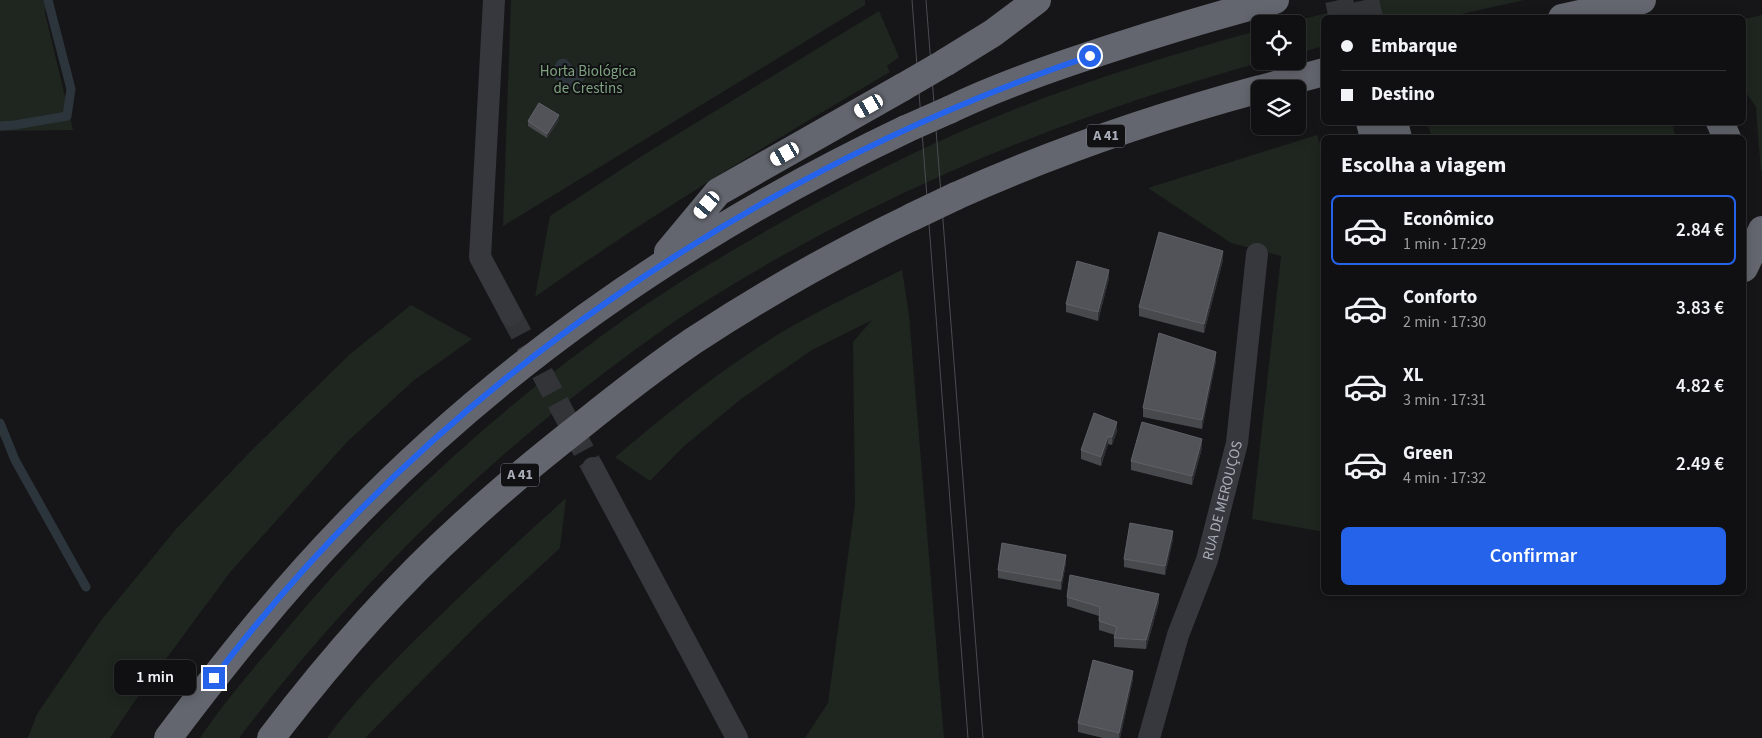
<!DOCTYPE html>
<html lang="pt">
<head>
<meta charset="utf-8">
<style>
	body { margin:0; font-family:"Source Sans 3",sans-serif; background:#19191b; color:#f1f3f6; height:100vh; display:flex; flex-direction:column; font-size:19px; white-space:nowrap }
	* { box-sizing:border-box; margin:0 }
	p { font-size:16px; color:#9c9d9f }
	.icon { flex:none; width:28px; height:28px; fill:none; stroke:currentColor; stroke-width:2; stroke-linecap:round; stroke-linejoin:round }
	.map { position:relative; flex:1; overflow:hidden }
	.details { position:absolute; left:1321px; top:135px; width:425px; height:460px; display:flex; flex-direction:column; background:#101012; border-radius:8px; box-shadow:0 2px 12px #0003,0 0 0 1px #303032 }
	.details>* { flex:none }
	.hud { position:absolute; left:1321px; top:15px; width:425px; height:110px; border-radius:8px; box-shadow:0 2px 12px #0003,0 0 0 1px #303032; display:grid; align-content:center; height:110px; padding:0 20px; background:#101012 }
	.buttons { position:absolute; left:1251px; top:15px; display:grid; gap:10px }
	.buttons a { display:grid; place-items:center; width:55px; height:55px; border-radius:8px; background:#101012; box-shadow:0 2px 12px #0003,0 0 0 1px #303032; font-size:25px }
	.end { position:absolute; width:22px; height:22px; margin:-11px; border:6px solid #2563eb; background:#fff; box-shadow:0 0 0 2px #fff }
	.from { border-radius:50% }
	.bubble { position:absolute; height:35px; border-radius:8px; background:#101012; box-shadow:0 2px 12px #0003,0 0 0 1px #303032; font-size:16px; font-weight:600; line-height:35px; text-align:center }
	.car { position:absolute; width:15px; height:30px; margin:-15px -8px; border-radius:6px; box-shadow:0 0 4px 1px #0007; background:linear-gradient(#fff 24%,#345 0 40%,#fff 0 76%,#345 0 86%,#fff 0) }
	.hud b { display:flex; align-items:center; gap:18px; height:48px; font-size:19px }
	.hud b+b { border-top:1px solid #303032 }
	.hud i { width:12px; height:12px; background:#f1f3f6 }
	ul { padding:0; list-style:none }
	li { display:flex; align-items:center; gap:15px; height:70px; margin:0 10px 8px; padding:0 10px; border:2px solid transparent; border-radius:8px }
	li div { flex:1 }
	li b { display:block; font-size:19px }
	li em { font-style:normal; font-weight:600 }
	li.active { border-color:#2563eb }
	li>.icon { width:45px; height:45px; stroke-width:1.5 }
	h2 { padding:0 20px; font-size:22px; line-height:60px }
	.button { display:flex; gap:10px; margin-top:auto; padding:10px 20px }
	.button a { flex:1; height:58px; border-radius:8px; background:#2563eb; color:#fff; font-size:20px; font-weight:600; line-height:58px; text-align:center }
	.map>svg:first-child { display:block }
</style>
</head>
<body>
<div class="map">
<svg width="1762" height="738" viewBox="0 0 1762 738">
	<rect width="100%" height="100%" fill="#161618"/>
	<path fill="#1e261f" d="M0,0H46L45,13L73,130L0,131Z
		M511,0H865V5L503,226Z
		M1379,0H1524L1448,17L1324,18V46L1298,53V24H1283Z
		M879,11L899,57L887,66L890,72C769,143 649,216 535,297L550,216L645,154Z
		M1762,15V170L1761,172L1756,107L1744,90V19Z
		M1260,30V61H1266C1065,116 882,191 706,301C672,322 640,346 608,370C468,475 345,599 239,738H200C224,702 253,669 281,636C382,514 502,405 632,314C687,276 746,242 805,209C862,178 921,148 981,123C1071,85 1166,56 1260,30Z
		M1427,123H1667L1673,127L1676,137H1432Z
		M1317,135L1324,156V532L1252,519L1281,256L1231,243L1148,188Z
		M902,270L909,315L944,738H805L828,703L855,504L853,342L872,320L812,350L741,399L683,447L650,481L615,457C662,418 709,379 760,346C805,316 854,294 902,270Z
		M411,305L472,339L413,381L347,442L231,571L132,705L110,738H28L37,714L102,619L177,528L251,451L349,355Z
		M566,498L560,548L479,623L365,738H327C354,701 386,669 419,636C467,589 516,543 566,498Z"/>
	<path fill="#2c353c" d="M561,59H566L574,68L580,67L586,70V77L577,87L567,88L552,77L550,73L558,60Z"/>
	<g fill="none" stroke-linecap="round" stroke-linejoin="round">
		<path stroke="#2c353c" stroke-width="9" d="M0,126L15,125L67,116L71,89L48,0
			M0,423L15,460L86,587"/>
		<path stroke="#333438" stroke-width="22" stroke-dasharray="22 11" stroke-linecap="butt" d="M511,315L593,468"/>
		<path stroke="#333438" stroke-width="28" stroke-dasharray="28 14" stroke-linecap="butt" d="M1339,0L1343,18
			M1365,0L1369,18"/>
		<g stroke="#37383d" stroke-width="22">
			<path d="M494,0L480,257L511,315"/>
			<path d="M593,468L737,738"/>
			<path id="s1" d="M1149,738L1178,635L1207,560L1237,443L1257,254"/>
		</g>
		<path stroke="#63666e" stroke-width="28" d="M1562,18L1642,0
			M946,62L993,33L1037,0
			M1261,89L1324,72
			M949,110C988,91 1029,76 1070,62C1138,39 1206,18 1275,0
			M1370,122L1374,138
			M1394,122L1398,138
			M1720,122L1727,138
			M956,196C1054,152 1156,117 1260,89
			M668,252L718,192L903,87
			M1744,268L1762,230
			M168,738C224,664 281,592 345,526C505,359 698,228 906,129
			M271,738C329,662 393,588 464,524C502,489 542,456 583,424C619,395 655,367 693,341C763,295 837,253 912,217"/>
		<path stroke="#4a4c52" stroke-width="1" d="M912,0L968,738
			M926,0L983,738"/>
		<path stroke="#63666e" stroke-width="28" d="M903,87L946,62
			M906,129L949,110
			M912,217L956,196"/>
	</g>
	<path fill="#47494d" d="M559,120L547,138L528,126V121Z
		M1223,260L1204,333L1139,316V307Z
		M1109,278L1098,321L1066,312V304Z
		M1216,361L1202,429L1143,417V408Z
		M1117,431L1112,445L1108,444L1101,466L1081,459V450Z
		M1202,448L1192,485L1131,470V461Z
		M1173,539L1165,575L1124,567V559Z
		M1066,563L1061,590L998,578V570Z
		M1067,597L1159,602L1146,649L1114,647V638L1115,635L1099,630V616L1067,606Z
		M1133,679L1120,738H1103L1078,732V723Z"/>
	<path fill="#2f3033" d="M559,115V120L547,138V134Z
		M1223,251V260L1204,333V324Z
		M1109,270V278L1098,321V312Z
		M1216,352V361L1202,429V420Z
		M1117,422V431L1112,445V437Z
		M1108,436V444L1101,466V457Z
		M1202,439V448L1192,485V476Z
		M1173,531V539L1165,575V566Z
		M1066,555V563L1061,590V581Z
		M1159,594V602L1146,649V640Z
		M1133,671V679L1120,738H1119V733Z"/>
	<path fill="#525359" stroke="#5f6168" d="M539,103L559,115L547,134L528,121Z
		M1159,232L1223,251L1204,324L1139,307Z
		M1077,261L1109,270L1098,312L1066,304Z
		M1159,333L1216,352L1202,420L1143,408Z
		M1094,413L1117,422L1112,437L1108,436L1101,457L1081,450Z
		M1142,422L1202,439L1192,476L1131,461Z
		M1130,523L1173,531L1165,566L1124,559Z
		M1002,543L1066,555L1061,581L998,570Z
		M1070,575L1159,594L1146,640L1114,638L1117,627L1099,621L1100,607L1067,597Z
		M1093,660L1133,671L1119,733L1078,723Z"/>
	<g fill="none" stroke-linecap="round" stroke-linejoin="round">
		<path stroke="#2563eb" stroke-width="6" d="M214,678C433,390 749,172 1090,56"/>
	</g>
	<g text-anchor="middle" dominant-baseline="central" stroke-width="4" stroke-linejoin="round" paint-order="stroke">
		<g fill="#111113" stroke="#7b7e86" stroke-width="1">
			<rect x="1087" y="124.5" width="38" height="23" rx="4"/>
			<rect x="501" y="463.5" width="38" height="23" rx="4"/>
		</g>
		<g font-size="14" font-weight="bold" fill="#a8adb8">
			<text x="1106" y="136">A 41</text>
			<text x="520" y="475">A 41</text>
		</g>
		<g font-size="15" fill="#7fa381" stroke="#111113">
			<text x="588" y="71">Horta Biológica<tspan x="588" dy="17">de Crestins</tspan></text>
		</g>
		<g font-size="15" fill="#a8adb8" stroke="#111113">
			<text stroke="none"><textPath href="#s1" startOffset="249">RUA DE MEROUÇOS</textPath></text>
		</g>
	</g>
</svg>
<div class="buttons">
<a><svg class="icon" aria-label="locate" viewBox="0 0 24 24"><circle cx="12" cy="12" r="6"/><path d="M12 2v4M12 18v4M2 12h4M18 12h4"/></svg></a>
<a><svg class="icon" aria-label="layers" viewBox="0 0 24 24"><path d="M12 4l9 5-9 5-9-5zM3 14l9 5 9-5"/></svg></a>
</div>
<i class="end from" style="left:1090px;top:56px"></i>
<i class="end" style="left:214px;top:678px"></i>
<div class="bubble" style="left:114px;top:660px;width:82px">1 min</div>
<i class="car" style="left:869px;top:106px;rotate:240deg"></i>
<i class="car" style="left:785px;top:154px;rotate:240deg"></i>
<i class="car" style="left:707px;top:205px;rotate:220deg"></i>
<div class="hud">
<b><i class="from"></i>Embarque</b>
<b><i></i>Destino</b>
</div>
<section class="details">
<h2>Escolha a viagem</h2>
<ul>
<li class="active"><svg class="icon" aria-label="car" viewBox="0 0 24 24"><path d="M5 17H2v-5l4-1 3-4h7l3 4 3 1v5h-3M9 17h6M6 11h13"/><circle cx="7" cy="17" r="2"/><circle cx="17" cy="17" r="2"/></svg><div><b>Econômico</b><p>1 min · 17:29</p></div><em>2.84 €</em></li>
<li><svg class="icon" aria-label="car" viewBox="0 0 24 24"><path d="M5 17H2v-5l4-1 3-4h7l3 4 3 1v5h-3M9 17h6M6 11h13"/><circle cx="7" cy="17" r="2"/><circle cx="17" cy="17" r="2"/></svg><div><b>Conforto</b><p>2 min · 17:30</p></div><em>3.83 €</em></li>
<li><svg class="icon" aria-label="car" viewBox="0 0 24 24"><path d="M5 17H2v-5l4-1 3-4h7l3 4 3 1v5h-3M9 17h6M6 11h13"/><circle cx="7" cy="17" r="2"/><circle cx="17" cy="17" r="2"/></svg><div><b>XL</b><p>3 min · 17:31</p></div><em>4.82 €</em></li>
<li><svg class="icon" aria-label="car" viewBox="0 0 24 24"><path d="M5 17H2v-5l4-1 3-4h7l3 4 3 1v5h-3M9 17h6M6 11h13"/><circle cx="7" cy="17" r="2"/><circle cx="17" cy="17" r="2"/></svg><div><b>Green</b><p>4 min · 17:32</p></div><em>2.49 €</em></li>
</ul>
<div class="button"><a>Confirmar</a></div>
</section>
</div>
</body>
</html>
